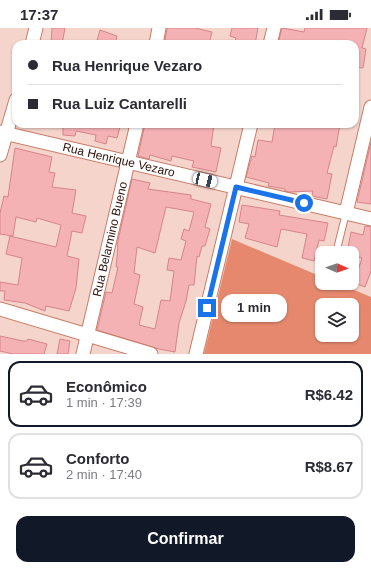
<!DOCTYPE html>
<html lang="pt">
<head>
<meta charset="utf-8">
<style>
	body { margin:0; font-family:Arial,sans-serif; background:#f2f2f3; color:#2b2b33; height:100vh; display:flex; flex-direction:column; font-size:15px; white-space:nowrap }
	* { box-sizing:border-box; margin:0 }
	p { font-size:13px; color:#7c7c81 }
	.icon { flex:none; width:22px; height:22px; fill:none; stroke:currentColor; stroke-width:2; stroke-linecap:round; stroke-linejoin:round }
	.map { position:relative; height:326px; overflow:hidden }
	.side { display:flex; flex-direction:column; background:#fff; flex:1 }
	.side>* { flex:none }
	.top-card { position:absolute; left:12px; top:12px; width:347px; height:88px; border-radius:12px; box-shadow:0 1px 3px #0004; display:grid; align-content:center; height:88px; padding:0 16px; background:#fff }
	.needle { width:26px; rotate:92deg }
	.tools { position:absolute; left:315px; top:218px; display:grid; gap:8px }
	.tools a { display:grid; place-items:center; width:44px; height:44px; border-radius:8px; background:#fff; box-shadow:0 1px 3px #0004; font-size:20px }
	.end { position:absolute; width:18px; height:18px; margin:-9px; border:5px solid #1a73e8; background:#fff; box-shadow:0 0 0 2px #fff }
	.from { border-radius:50% }
	.bubble { position:absolute; height:28px; border-radius:12px; background:#fff; box-shadow:0 1px 3px #0004; font-size:13px; font-weight:700; line-height:28px; text-align:center }
	.car { position:absolute; width:12px; height:24px; margin:-12px -6px; border-radius:5px; box-shadow:0 0 3px 1px #0007; background:linear-gradient(#fff 24%,#345 0 40%,#fff 0 76%,#345 0 86%,#fff 0) }
	.top-card b { display:flex; align-items:center; gap:14px; height:38px; font-size:15px }
	.top-card b+b { border-top:1px solid #e1e1e2 }
	.top-card i { width:10px; height:10px; background:#2b2b33 }
	ul { padding:7px 0 0; list-style:none }
	li { display:flex; align-items:center; gap:12px; height:66px; margin:0 8px 6px; padding:0 8px; border:2px solid #e1e1e2; border-radius:12px }
	li div { flex:1 }
	li b { display:block; font-size:15px }
	li em { font-style:normal; font-weight:700 }
	li.selected { border-color:#111827 }
	li>.icon { width:36px; height:36px; stroke-width:1.5 }
	.cta { display:flex; gap:8px; margin-top:auto; padding:8px 16px }
	.cta a { flex:1; height:46px; border-radius:12px; background:#111827; color:#fff; font-size:16px; font-weight:700; line-height:46px; text-align:center }
	.status { display:flex; justify-content:space-between; align-items:center; height:28px; padding:0 20px; background:#fff; direction:ltr }
	.status svg { height:11px; fill:currentColor }
	.map>svg:first-child { display:block }
</style>
</head>
<body>
<div class="status"><b>17:37</b><svg viewBox="0 0 49 12"><path d="M0 12V9h3v3zM5 12V6h3v6zM10 12V3h3v9zM15 12V0h3v12zM26 1h20v11H26zM47 4h2v5h-2z"/></svg></div>
<div class="map">
<svg width="371" height="326" viewBox="0 0 371 326">
	<rect width="100%" height="100%" fill="#f5d4cb"/>
	<path fill="#e5886e" fill-rule="evenodd" d="M232,211L322,249V255H337L371,269V326H204ZM322,277H352V307H322Z"/>
	<path fill="#f5b2b5" stroke="#d5858a" fill-rule="evenodd" d="M52,0H65L62,16H51Z
		M167,0H195L212,4L209,16H177L165,13Z
		M232,0H258L255,16H234L236,10L230,8Z
		M282,0L304,4L305,0H367L362,20L366,21L363,40L355,39V16H278Z
		M100,2L117,8L115,16H96Z
		M63,96H107L120,99L117,110L108,108L106,116L95,113L96,107L76,103L75,108L63,107Z
		M145,96H214L211,118L221,120L216,144L192,139L194,133L172,128L171,133L150,127L149,131L138,128Z
		M275,96H340L336,119L334,118L327,145L332,146L327,171L312,168L313,163L289,164L285,163V161L268,158L269,155L246,149L252,128L255,129L258,112L272,114Z
		M371,114V176L357,174Z
		M15,120L52,129L49,144L55,145L52,159L76,162L72,185L86,188L82,205L72,203L67,228L79,231L76,260L69,283L46,278L45,283L25,275L4,272L5,263H0V254L18,257L22,230L6,226L10,208L56,219L61,197L37,190L36,194L16,189L13,208L0,206V185L4,168L8,169Z
		M132,151L150,155L148,161L191,167V171L211,176L205,199L210,201L205,218H202L199,229L197,228L194,257H189L186,273L179,295L175,324L159,321L97,302L106,264L112,265L118,239H116L118,218L117,217ZM166,179L194,184L189,203L184,201L181,211L186,213L181,232L169,230L167,242L174,243L170,273L161,272L155,301L139,297L143,279L134,276L140,247L134,245L137,219L155,225Z
		M242,177L280,183L279,187L328,195L324,213L319,212L314,233L302,230L307,206L281,201L277,219L245,210L249,196L239,194Z
		M365,198L371,199V243L365,259L354,255L362,230L352,228V225H347L351,204L363,207Z
		M0,308L23,313H27L28,311L47,316L44,326H13L0,323Z
		M60,311L70,313L68,326H57Z"/>
	<g fill="none" stroke-linecap="round" stroke-linejoin="round">
		<defs>
			<path id="lane" d="M336,225L346,185"/>
			<g id="street">
				<path d="M32,16L36,0"/>
				<path d="M156,16L159,0"/>
				<path d="M270,16L274,0"/>
				<path id="s1" d="M0,104L371,191"/>
				<path d="M0,127L16,72"/>
				<path d="M346,185L371,79"/>
				<path d="M0,281L151,326"/>
				<path id="s2" d="M83,326L137,96"/>
				<path d="M196,326L251,96"/>
			</g>
		</defs>
		<use href="#lane" stroke="#c77d68" stroke-width="8"/>
		<use href="#street" stroke="#c77d68" stroke-width="15"/>
		<use href="#lane" stroke="#fff" stroke-width="6"/>
		<use href="#street" stroke="#fff" stroke-width="13"/>
	</g>
	<g fill="none" stroke-linecap="round" stroke-linejoin="round">
		<path stroke="#1a73e8" stroke-width="5" d="M207,280L236,159L304,175"/>
	</g>
	<g text-anchor="middle" dominant-baseline="central" stroke-width="4" stroke-linejoin="round" paint-order="stroke">
		<g font-size="12" fill="#2e110a" stroke="#fdfdfd">
			<text stroke="none"><textPath href="#s1" startOffset="122">Rua Henrique Vezaro</textPath></text>
			<text stroke="none"><textPath href="#s2" startOffset="118">Rua Belarmino Bueno</textPath></text>
		</g>
	</g>
</svg>
<div class="tools">
<a><svg class="needle" viewBox="-14 -14 28 28"><path d="M0-13l5 13h-10z" fill="#e53935"/><path d="M0 13l5-13h-10z" fill="#7c7c81"/></svg></a>
<a><svg class="icon" aria-label="layers" viewBox="0 0 24 24"><path d="M12 4l9 5-9 5-9-5zM3 14l9 5 9-5"/></svg></a>
</div>
<i class="end from" style="left:304px;top:175px"></i>
<i class="end" style="left:207px;top:280px"></i>
<div class="bubble" style="left:221px;top:266px;width:66px">1 min</div>
<i class="car" style="left:205px;top:152px;rotate:103deg"></i>
<div class="top-card">
<b><i class="from"></i>Rua Henrique Vezaro</b>
<b><i></i>Rua Luiz Cantarelli</b>
</div>
</div>
<section class="side">
<ul>
<li class="selected"><svg class="icon" aria-label="car" viewBox="0 0 24 24"><path d="M5 17H2v-5l4-1 3-4h7l3 4 3 1v5h-3M9 17h6M6 11h13"/><circle cx="7" cy="17" r="2"/><circle cx="17" cy="17" r="2"/></svg><div><b>Econômico</b><p>1 min · 17:39</p></div><em>R$6.42</em></li>
<li><svg class="icon" aria-label="car" viewBox="0 0 24 24"><path d="M5 17H2v-5l4-1 3-4h7l3 4 3 1v5h-3M9 17h6M6 11h13"/><circle cx="7" cy="17" r="2"/><circle cx="17" cy="17" r="2"/></svg><div><b>Conforto</b><p>2 min · 17:40</p></div><em>R$8.67</em></li>
</ul>
<div class="cta"><a>Confirmar</a></div>
</section>
</body>
</html>
